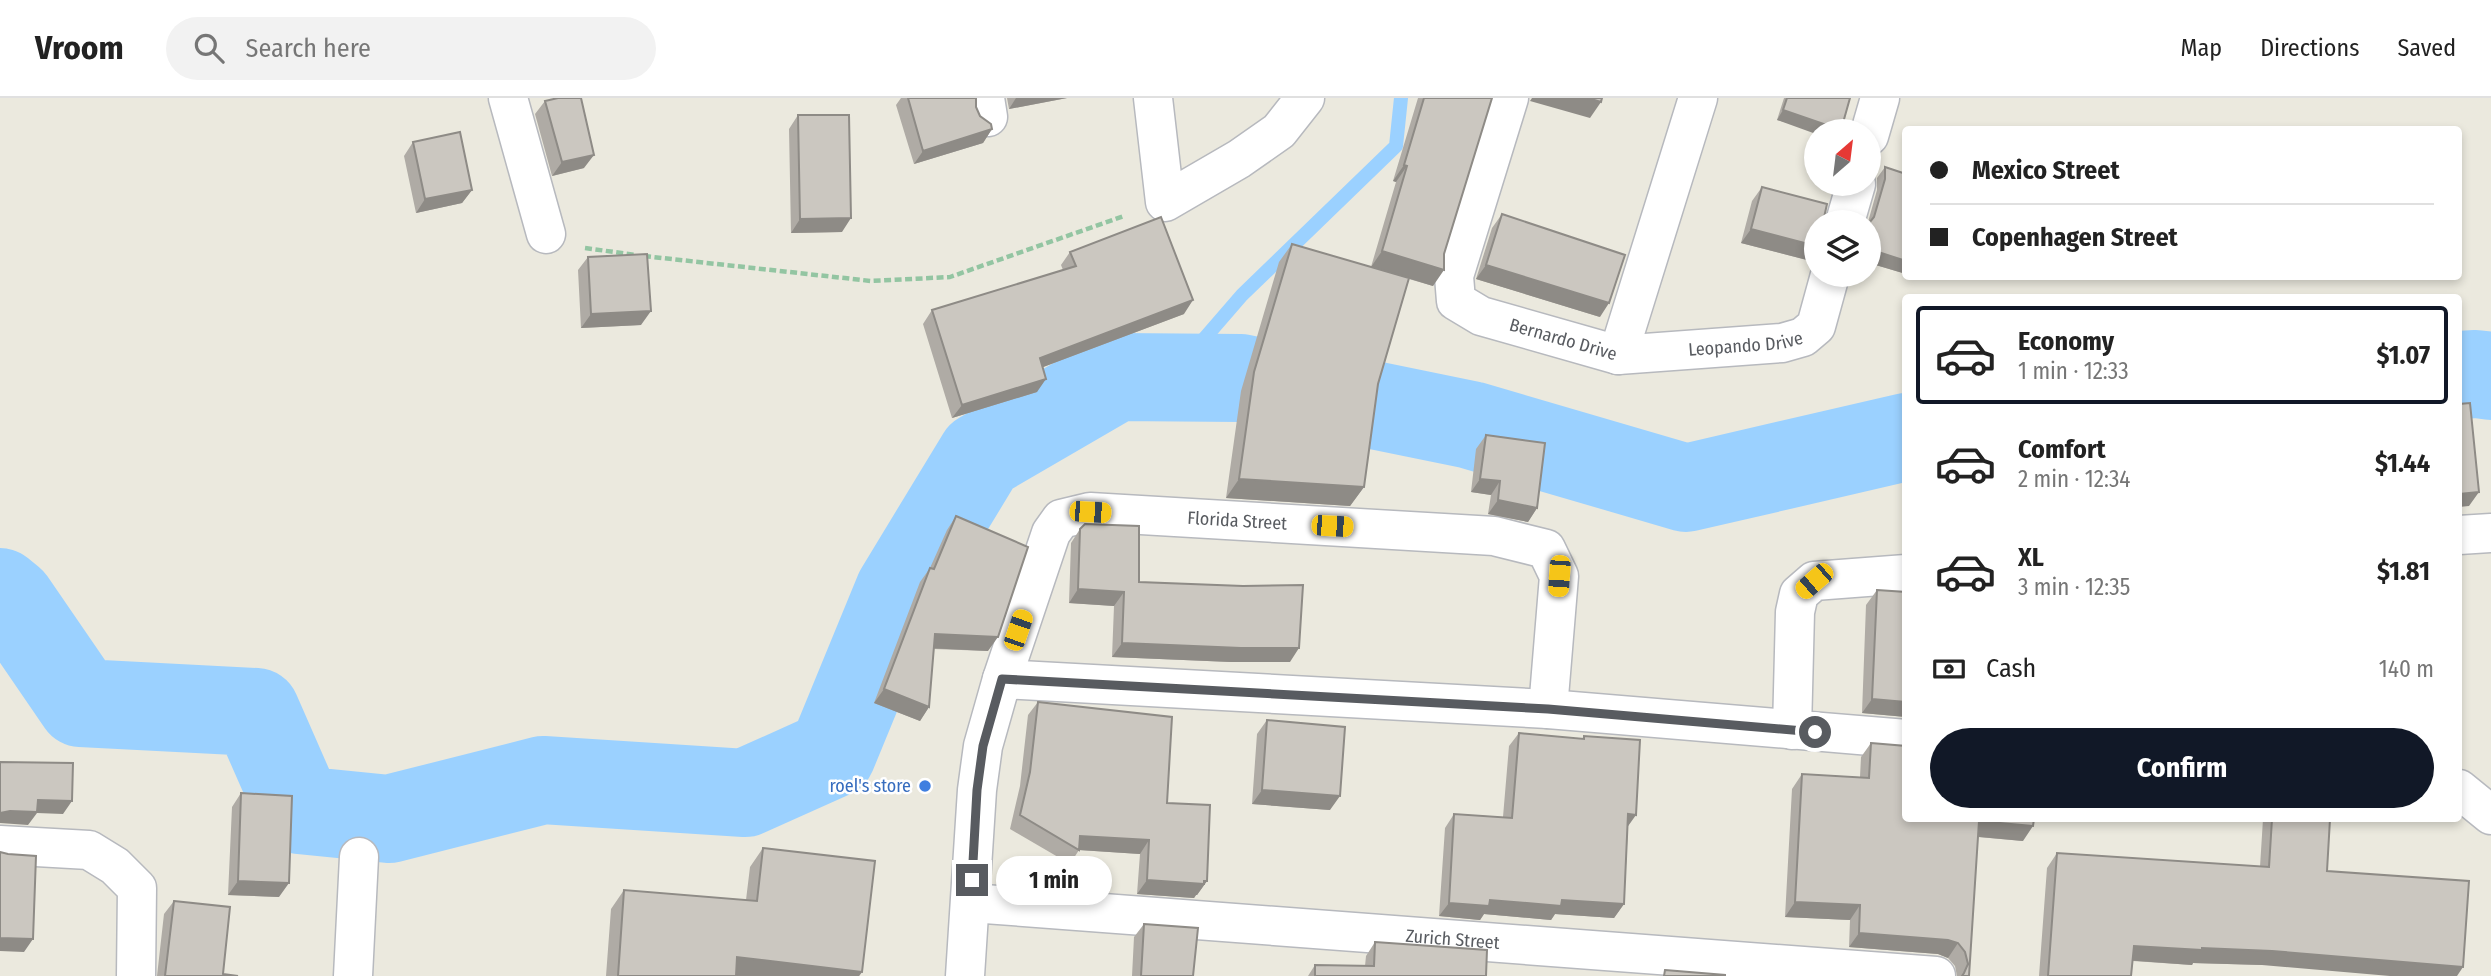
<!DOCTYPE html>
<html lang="en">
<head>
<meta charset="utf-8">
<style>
	body { margin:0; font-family:"Fira Sans Condensed",sans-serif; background:#f2f2f2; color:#222; height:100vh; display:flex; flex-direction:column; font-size:26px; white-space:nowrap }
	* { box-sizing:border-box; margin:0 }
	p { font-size:23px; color:#767676 }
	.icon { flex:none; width:38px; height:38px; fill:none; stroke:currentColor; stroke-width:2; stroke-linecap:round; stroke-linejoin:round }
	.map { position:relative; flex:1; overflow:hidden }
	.sheet { position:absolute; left:1902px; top:196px; width:560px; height:528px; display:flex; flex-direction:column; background:#fff; border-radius:7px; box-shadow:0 4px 10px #0003 }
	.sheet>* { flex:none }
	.top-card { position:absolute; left:1902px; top:28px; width:560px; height:154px; border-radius:7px; box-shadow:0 4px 10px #0003; display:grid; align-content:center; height:154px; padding:0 28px; background:#fff }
	.needle { width:46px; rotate:28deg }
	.buttons { position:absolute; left:1804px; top:21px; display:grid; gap:14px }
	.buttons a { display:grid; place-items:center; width:77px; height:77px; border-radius:50%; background:#fff; box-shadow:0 4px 10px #0003; font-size:35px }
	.end { position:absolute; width:32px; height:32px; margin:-16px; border:9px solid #585b60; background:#fff; box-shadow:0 0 0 4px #fff }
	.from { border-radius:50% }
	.bubble { position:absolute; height:49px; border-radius:24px; background:#fff; box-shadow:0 4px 10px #0003; font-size:23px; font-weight:700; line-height:49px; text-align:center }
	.car { position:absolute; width:21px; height:42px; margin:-21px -10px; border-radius:9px; box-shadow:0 0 5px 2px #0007; background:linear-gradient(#f5c518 24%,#345 0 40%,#f5c518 0 76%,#345 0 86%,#f5c518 0) }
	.top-card b { display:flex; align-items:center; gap:24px; height:66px; font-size:26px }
	.top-card b+b { border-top:2px solid #e0e0e0 }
	.top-card i { width:18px; height:18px; background:#222 }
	ul { padding:12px 0 0; list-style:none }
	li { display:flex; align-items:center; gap:21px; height:98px; margin:0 14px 10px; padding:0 14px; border:4px solid transparent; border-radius:7px }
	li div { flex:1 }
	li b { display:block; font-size:26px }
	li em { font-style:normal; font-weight:700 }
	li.on { border-color:#111827 }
	li>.icon { width:63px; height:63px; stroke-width:1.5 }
	.pay { display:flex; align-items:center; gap:18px; height:77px; padding:0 28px; font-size:26px }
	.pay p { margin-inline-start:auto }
	.primary-button { display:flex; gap:14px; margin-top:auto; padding:14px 28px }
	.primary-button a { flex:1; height:80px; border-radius:42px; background:#111827; color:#fff; font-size:28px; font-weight:700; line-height:80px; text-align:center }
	header { display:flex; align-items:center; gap:42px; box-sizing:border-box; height:98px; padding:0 35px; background:#fff; border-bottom:2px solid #e0e0e0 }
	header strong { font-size:33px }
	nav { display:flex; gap:38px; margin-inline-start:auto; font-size:24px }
	.search { width:490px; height:63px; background:#f2f2f2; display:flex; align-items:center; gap:18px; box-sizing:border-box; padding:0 24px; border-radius:38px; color:#767676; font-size:26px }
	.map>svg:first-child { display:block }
</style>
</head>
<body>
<header>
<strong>Vroom</strong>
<div class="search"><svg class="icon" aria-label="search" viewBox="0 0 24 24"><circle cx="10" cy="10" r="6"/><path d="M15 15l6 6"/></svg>Search here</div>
<nav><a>Map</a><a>Directions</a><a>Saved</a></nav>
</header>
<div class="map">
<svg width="2491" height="878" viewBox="0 0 2491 878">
	<rect width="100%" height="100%" fill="#ebe9de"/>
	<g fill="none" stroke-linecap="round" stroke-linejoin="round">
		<path stroke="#9bd1ff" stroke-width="14" d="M1171,279L1242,197L1396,48L1401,0"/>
		<path stroke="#9bd1ff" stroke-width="88" d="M2459,277L2476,276L2491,278
			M0,494L11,503L81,605L256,614L299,712L389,721L543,682L745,695L832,656L899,493L981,358L1117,279L1241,280L1471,327L1686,390L1906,339"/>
		<defs>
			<g id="minor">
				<path d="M508,0L546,136"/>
				<path d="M985,0L988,19"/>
				<path d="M1153,0L1165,104L1239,61L1279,33L1305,0"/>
				<path id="s1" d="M1509,0L1454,178L1456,203L1481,218L1618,257L1782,245L1803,239L1816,228L1830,177"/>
				<path d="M1869,38L1880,0"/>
				<path d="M1845,124L1856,86"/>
				<path d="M1618,257L1698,0"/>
				<path d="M2459,437L2491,435"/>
				<path d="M1002,581L1548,611L1906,641"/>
				<path d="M1792,632L1795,514L1799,496L1814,483L1906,476"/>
				<path d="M2459,691L2491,717"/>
				<path d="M0,747L89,752L115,768L137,790L136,878"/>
				<path id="s2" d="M971,805L1936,878"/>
				<path d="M353,878L359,759"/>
				<path id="s3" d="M965,878L977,692L983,648L1002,581L1051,435L1061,421L1090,414L1494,438L1546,451L1559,478L1548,611"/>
			</g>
		</defs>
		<use href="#minor" stroke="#b7b9be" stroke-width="41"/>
		<path stroke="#93c5a2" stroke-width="4.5" stroke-dasharray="7 3.5" stroke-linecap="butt" d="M585,150L636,157
			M644,158L871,183L950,179L1124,118"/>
		<use href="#minor" stroke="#fff" stroke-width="38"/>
	</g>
	<path fill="#afaba5" d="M901,0H976V9L980,18L992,31L983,45L914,66L896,7Z
		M1007,0H1067L1009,11Z
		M1418,0H1492L1433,188L1409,181L1378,286L1364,389L1350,408L1226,400L1241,293L1279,164L1292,146L1371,169L1396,84L1393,83Z
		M1784,0H1850L1840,33H1816L1777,22Z
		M545,3L584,70L552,78L535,16Z
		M798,17L842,134L791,135L789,31Z
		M413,44L472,92L462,105L416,115L404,58Z
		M1885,69L1906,176L1869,165V124H1868L1877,92V80Z
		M1762,89L1816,148L1807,162L1741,145L1752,103Z
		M1502,116L1600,219L1476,181L1492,130Z
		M1070,154L1184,216L1043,269L1037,294L952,320L923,226L932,212L1063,172L1061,167Z
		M588,159L641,227L581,230L578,172Z
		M1486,337L1537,410L1528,424L1488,416L1491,397L1471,394L1476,351Z
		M956,418L988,553L934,551L929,609L920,623L874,605L920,484L930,470L947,432Z
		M1080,431L1139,484L1290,564H1231L1112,559L1114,508L1069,505L1071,445Z
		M1877,492L1906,619L1862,615L1866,507Z
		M1038,604L1167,705L1207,783L1197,797H1196L1194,800L1137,796L1140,756L1079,752L1070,766L1010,731L1020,688L1028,617Z
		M1267,622L1330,712L1252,706L1257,636Z
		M1519,635L1582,641L1584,638L1628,729L1624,806L1614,820L1555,816L1551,822L1484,816L1480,822L1439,818L1445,730L1454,716L1503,719L1509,648Z
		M1871,645L2023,743L1978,739L1969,878H1957L1955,868L1948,860L1938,856L1849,849L1850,822L1785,819L1792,691L1802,676L1860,679L1861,659Z
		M241,695L279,799L228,797L232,709Z
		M2263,721H2330L2262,867L2193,865L2192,867L2133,863L2131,878H2039L2047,770L2057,755L2260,769Z
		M763,750L862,874L859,878H606L611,811L624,792L746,802L750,769Z
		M174,803L223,876L238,878H157L164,816Z
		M1144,826L1193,878H1132L1134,839Z
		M1375,844L1486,878H1308L1315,867L1365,868L1366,858Z"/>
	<path fill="#8e8b86" d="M1016,0H1067L1009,11Z
		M1532,0H1588L1601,4L1590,20L1530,3Z
		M1783,12L1841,32L1840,33H1816V36L1777,22Z
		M992,31L983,45L914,66L923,53Z
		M594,57L584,70L552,78L562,64Z
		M1404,67L1407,68L1396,84L1393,83Z
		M472,92L462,105L416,115L425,101Z
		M851,120L842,134L791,135L800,121Z
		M1751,131L1816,148L1807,162L1741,145Z
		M1869,151L1906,163V176L1869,165Z
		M1382,153L1444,172L1433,188L1371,169Z
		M1486,167L1609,205L1600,219L1476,181Z
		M1913,178H1929L1927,182Z
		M1193,202L1184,216L1030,274L1040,260Z
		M651,213L641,227L581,230L591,216Z
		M1046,281L1037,294L952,320L962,307Z
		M1239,381L1364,389L1350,408L1226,400Z
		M1480,381L1500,383L1491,397L1471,394Z
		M2479,394L2469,408L2459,409V396Z
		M1498,402L1537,410L1528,424L1488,416Z
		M1078,491L1124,494L1114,508L1069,505Z
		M935,536L998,539L988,553L926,550Z
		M1122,545L1299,550L1290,564H1231L1112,559Z
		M884,591L929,609L920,623L874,605Z
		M1872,601L1906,604V619L1862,615Z
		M1262,692L1340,698L1330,712L1252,706Z
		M38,702L72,703L63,716L37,715L28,727L0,725V715Z
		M1628,716L1636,717L1626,731Z
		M1979,723L2033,728L2023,743L1969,738Z
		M1080,738L1149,742L1140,756L1079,752Z
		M1147,782L1204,783H1207L1197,797H1196L1194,800L1137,796Z
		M238,783L289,785L279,799L228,797Z
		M1490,802H1562L1624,806L1614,820L1555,816L1551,822L1484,816L1480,822L1439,818L1449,805Z
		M1795,804L1860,807L1850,822L1785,819Z
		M1859,835L1948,842L1958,845L1948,860L1938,856L1849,849Z
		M0,840L33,841L24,854L0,853Z
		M2134,848L2272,853L2463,869L2457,878H2390L2262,867L2193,865L2192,867L2124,862Z
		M737,859L862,874L859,878H724Z"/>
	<path fill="#cbc7c0" stroke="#8e8b86" stroke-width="2" d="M558,0H581L594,57L562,64L545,3Z
		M908,0H976V9L980,18L991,26L992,31L923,53Z
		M1424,0H1492L1444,156V172L1382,153L1407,68L1404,67Z
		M1588,0H1602L1601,4Z
		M1787,0H1850L1841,32L1783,12Z
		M798,17H849L851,120L800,121Z
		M460,34L472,92L425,101L413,44Z
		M1885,69L1906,76V163L1869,151V125L1874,119L1885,81Z
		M1762,89L1827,106L1823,124H1816V148L1751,131Z
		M1502,116L1625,157L1609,205L1486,167Z
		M1161,119L1193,202L1040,260L1046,281L962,307L932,212L1076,168L1070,154Z
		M1292,146L1409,180L1378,286L1364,389L1239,381L1254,274Z
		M647,156L651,213L591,216L588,159Z
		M2470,305L2479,394L2459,396V306Z
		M1486,337L1545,345L1537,410L1498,402L1500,383L1480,381Z
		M956,418L1028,449L998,539L935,536L929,609L884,591L930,470L934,471Z
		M1085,426L1139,428V484L1243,488L1303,487L1299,550H1241L1122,545L1124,494L1078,491L1080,431Z
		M1877,492L1906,494V604L1872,601Z
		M1038,604L1172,619L1167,705L1210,707L1207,783H1204V786L1147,782L1149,742L1080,738L1079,752L1020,717L1030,674Z
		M1267,622L1345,629L1340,698L1262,692Z
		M1519,635L1584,641V638L1640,642L1636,717L1628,716L1624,806L1562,802L1561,808L1490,802L1489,808L1449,805L1454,716L1512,720Z
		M1871,645L1906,648V721H2034L2033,728L1979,723L1969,878H1962L1964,875L1968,866L1965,854L1958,845L1948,842L1859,835L1860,807L1795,804L1802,676L1869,680Z
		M0,664L73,665L72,703L38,702L37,714L10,713L0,715Z
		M241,695L292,698L289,785L238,783Z
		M2272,721H2330L2327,773L2469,783L2463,869L2272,853L2202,850V852L2134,848L2131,878H2048L2057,755L2269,769Z
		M763,750L875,763L862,874L737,859L736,878H618L624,792L757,803Z
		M0,754L8,756L36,758L33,841L0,840Z
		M174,803L230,809L223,876L238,878H165Z
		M1144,826L1198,830L1193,878H1141Z
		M1375,844L1487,852L1486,878H1315V867L1374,868Z
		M1665,872L1725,877V878H1664Z"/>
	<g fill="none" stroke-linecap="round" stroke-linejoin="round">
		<path stroke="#585b60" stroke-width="9" d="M972,782L977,692L983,648L1002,581L1548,611L1815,634"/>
	</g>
	<circle fill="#3f7fe0" stroke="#fff" stroke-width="2.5" cx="925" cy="688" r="7"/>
	<g text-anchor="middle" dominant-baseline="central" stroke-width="5" stroke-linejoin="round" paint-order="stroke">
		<g font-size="18" fill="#585b60" stroke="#fff">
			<text stroke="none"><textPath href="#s1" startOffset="326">Bernardo Drive</textPath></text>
			<text stroke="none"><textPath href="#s1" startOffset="511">Leopando Drive</textPath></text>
			<text stroke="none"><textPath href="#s3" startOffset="649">Florida Street</textPath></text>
			<text stroke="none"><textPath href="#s2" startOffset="483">Zurich Street</textPath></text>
		</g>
		<g font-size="18" fill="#366cbe" stroke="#fff" text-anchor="end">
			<text x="911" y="688">roel's store</text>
		</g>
	</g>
</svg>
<div class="buttons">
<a><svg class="needle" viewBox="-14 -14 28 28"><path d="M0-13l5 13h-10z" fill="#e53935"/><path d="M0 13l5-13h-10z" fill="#767676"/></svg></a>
<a><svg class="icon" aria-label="layers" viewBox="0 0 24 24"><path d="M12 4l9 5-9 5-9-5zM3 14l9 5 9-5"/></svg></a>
</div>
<i class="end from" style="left:1815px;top:634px"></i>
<i class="end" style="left:972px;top:782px"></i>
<div class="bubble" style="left:996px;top:758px;width:116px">1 min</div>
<i class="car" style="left:1090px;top:414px;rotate:93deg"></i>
<i class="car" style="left:1332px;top:428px;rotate:93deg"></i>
<i class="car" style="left:1559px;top:478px;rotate:184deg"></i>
<i class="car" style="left:1814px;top:483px;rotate:229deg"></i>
<i class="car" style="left:1018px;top:532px;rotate:19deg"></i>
<div class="top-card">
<b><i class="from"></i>Mexico Street</b>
<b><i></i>Copenhagen Street</b>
</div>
<section class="sheet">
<ul>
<li class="on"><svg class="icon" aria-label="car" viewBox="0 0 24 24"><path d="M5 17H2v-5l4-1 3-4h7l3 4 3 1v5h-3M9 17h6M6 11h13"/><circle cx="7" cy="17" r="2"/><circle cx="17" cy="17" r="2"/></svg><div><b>Economy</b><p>1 min · 12:33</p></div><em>$1.07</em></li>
<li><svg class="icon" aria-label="car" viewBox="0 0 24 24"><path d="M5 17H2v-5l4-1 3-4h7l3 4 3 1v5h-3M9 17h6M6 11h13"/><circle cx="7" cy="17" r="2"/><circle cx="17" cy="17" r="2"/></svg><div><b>Comfort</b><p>2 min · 12:34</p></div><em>$1.44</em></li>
<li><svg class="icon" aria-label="car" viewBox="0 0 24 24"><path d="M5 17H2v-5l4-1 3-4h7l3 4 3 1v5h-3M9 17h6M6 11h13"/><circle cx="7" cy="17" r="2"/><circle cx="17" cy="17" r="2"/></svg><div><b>XL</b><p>3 min · 12:35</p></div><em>$1.81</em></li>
</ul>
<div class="pay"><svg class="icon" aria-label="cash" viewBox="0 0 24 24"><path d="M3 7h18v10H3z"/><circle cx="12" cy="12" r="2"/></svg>Cash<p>140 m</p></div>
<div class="primary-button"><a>Confirm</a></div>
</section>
</div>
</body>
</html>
